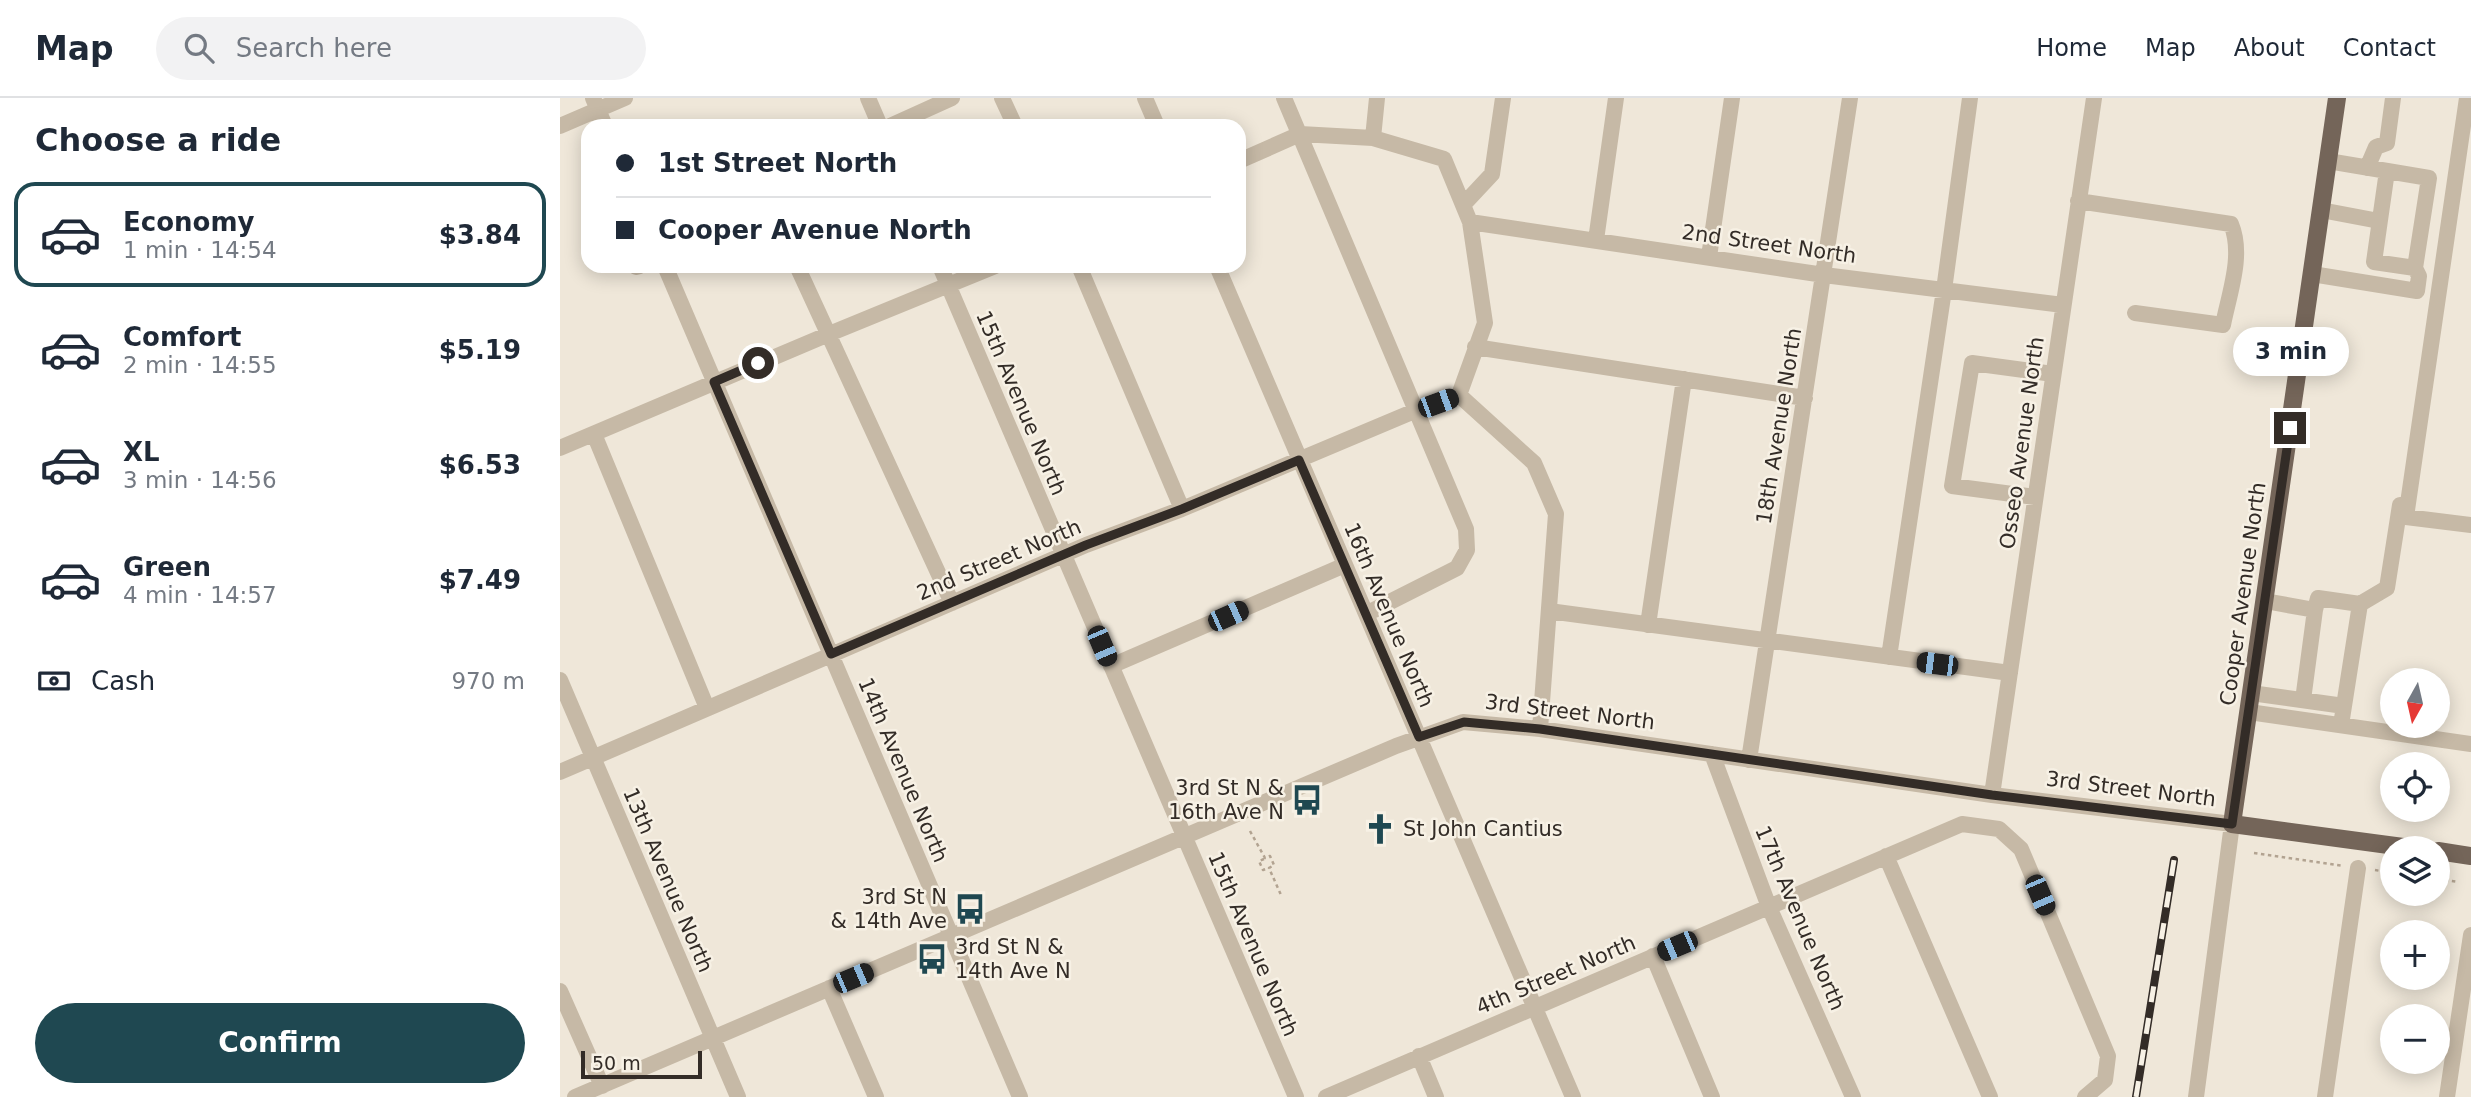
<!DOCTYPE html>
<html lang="en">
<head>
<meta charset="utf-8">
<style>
	body { margin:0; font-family:"DejaVu Sans",sans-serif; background:#f2f2f3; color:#1f2937; height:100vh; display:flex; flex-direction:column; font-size:26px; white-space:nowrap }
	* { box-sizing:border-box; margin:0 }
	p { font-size:23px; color:#747a83 }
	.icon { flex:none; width:38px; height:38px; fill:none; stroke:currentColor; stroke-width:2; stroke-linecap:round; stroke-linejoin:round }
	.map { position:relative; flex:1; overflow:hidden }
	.side { display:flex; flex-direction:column; background:#fff; width:560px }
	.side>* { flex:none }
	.banner { position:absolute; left:21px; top:21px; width:665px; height:154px; border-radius:21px; box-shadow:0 4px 18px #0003; display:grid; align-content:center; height:154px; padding:0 35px; background:#fff }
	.needle { width:46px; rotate:188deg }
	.tools { position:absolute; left:1820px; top:570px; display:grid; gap:14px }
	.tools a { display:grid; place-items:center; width:70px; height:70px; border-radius:50%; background:#fff; box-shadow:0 4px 18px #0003; font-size:35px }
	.scale { position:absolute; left:21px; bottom:18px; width:121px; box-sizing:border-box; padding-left:7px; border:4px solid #332c27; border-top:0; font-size:19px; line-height:24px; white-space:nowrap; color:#332c27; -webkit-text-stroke:5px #f7f1e5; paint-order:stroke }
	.end { position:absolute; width:32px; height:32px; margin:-16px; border:9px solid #332c27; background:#fff; box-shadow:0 0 0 4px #fff }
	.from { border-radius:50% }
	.bubble { position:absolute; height:49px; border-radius:24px; background:#fff; box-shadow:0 4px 18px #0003; font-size:23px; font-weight:600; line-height:49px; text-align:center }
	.car { position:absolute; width:21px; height:42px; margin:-21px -10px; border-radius:9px; box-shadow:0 0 5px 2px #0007; background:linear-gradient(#222 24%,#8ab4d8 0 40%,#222 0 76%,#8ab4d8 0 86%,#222 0) }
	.banner b { display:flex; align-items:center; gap:24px; height:66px; font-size:26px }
	.banner b+b { border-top:2px solid #e0e1e3 }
	.banner i { width:18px; height:18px; background:#1f2937 }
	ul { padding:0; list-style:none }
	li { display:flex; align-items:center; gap:21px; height:105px; margin:0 14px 10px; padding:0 21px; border:4px solid transparent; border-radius:21px }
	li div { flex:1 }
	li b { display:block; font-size:26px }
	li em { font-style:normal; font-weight:600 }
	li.active { border-color:#1f4851 }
	li>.icon { width:63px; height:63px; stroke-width:1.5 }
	h2 { padding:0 35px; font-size:32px; line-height:84px }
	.pay { display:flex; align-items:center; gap:18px; height:77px; padding:0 35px; font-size:26px }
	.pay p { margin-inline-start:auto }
	.action { display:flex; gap:14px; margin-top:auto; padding:14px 35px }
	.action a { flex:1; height:80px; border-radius:42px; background:#1f4851; color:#fff; font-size:28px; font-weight:600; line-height:80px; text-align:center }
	header { display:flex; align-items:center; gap:42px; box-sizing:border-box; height:98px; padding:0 35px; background:#fff; border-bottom:2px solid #e0e1e3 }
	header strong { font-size:33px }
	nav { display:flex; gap:38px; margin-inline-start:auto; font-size:24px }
	.search { width:490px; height:63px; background:#f2f2f3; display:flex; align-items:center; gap:18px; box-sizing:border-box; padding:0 24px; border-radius:38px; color:#747a83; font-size:26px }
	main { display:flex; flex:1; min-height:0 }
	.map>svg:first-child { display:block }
</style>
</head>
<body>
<header>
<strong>Map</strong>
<div class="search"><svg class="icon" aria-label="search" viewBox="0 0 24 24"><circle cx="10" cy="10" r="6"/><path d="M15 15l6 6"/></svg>Search here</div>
<nav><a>Home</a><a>Map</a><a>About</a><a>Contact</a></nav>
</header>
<main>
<section class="side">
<h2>Choose a ride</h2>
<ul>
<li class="active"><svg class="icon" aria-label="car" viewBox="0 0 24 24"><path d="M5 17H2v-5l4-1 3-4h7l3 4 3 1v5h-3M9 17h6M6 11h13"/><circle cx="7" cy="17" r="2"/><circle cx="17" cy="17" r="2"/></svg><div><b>Economy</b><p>1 min · 14:54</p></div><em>$3.84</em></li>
<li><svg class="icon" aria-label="car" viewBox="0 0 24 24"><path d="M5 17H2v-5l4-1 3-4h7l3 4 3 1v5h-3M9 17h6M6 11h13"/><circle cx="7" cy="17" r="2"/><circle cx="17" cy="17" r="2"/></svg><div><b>Comfort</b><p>2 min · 14:55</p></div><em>$5.19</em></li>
<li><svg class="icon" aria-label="car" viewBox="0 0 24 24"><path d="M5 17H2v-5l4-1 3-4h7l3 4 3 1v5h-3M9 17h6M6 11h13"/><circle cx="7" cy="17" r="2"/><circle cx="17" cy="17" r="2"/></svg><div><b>XL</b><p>3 min · 14:56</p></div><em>$6.53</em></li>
<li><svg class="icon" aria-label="car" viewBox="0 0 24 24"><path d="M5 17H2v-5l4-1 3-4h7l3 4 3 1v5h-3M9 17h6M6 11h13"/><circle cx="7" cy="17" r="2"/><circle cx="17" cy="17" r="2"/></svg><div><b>Green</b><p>4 min · 14:57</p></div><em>$7.49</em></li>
</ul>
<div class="pay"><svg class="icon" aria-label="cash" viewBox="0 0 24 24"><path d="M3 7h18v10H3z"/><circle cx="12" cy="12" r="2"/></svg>Cash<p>970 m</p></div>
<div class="action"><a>Confirm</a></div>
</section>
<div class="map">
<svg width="1911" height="999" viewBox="0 0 1911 999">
	<rect width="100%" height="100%" fill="#efe7d9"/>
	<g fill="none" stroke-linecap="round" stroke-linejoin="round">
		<path stroke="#b2a391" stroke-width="2.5" stroke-dasharray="3.5 3.5" stroke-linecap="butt" d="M690,733L705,760L710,758L714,767L709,770L721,797
			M1694,755L1784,768
			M704,761L699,763L703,772L709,770
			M1815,772L1832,775
			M1878,781L1898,784"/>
		<path stroke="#c6b9a6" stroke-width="16" d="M33,0L45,28
			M308,0L320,28
			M442,0L455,28
			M585,0L597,28
			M724,0L906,431L907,452L897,470L806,516
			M817,0L813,40L884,61L910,124L925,225L899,297
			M1907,0L1846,419L1911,427
			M0,28L65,0
			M330,28L392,0
			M679,63L740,36L813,40
			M1807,70L1816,49L1827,45L1833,0
			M1827,73L1814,164L1855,170
			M1518,103L1671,126C1684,157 1669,196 1663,227L1575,215
			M903,107L932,76L943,0
			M1761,112L1819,123
			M910,124L1264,177L1503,207
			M1036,142L1056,0
			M1149,159L1172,0
			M105,168L460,999
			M237,168L392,505
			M380,168L736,999
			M519,168L622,411
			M657,168L1013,999
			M76,169L80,168
			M1752,176L1857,193L1859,178L1855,170L1869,80L1768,63
			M915,249L1245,300
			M899,297L974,365L996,416L980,631
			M34,336L147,610
			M0,350L269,236L435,168
			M1475,399L1392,388L1412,265L1493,276
			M1705,503L1755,512L1743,602
			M1755,512L1758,500L1800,506L1827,490L1840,407
			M989,513L1450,575
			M1088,527L1124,281
			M1329,559L1384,192L1410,0
			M551,568L785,467
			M0,582L178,999
			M1691,595L1784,608L1781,627
			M1784,608L1800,506
			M1689,614L1911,646
			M1152,656L1209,809L1293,999
			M1189,662L1290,0
			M0,674L526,447L622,411L857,312L899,297
			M1432,697L1534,0
			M1326,758L1430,999
			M1093,858L1152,999
			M269,890L316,999
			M0,893L42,988
			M859,958L876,999
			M15,999L836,648L903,624L980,631L1432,697L1672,726L1636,999
			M766,999L1402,726L1439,731L1461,751L1548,958L1545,982L1525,999
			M1765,999L1798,770
			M1887,999L1911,837"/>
		<path stroke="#746559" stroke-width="18" d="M1777,0L1672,726L1858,751
			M1878,753L1911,758"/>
		<defs>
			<path id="rail" d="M1576,999L1614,762"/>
		</defs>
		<use href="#rail" stroke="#332c27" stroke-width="8"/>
		<use href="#rail" stroke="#f7f1e5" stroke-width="5" stroke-dasharray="16" stroke-linecap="butt"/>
	</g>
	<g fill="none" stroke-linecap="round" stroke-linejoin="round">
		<path stroke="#332c27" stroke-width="9" d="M198,265L154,284L271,556L526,447L622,411L739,362L859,639L904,624L980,631L1432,697L1672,726L1730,330"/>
	</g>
	<defs>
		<symbol id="bus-bare" viewBox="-9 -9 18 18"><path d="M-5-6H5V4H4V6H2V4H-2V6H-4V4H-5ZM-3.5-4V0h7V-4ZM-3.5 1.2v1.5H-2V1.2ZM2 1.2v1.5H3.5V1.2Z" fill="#1f4851" stroke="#f7f1e5" stroke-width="2.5" paint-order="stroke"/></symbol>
		<symbol id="church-bare" viewBox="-9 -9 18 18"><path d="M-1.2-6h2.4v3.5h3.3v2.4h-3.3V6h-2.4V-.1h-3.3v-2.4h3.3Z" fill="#1f4851" stroke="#f7f1e5" stroke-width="2.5" paint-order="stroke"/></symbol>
	</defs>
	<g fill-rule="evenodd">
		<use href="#bus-bare" x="725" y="680" width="44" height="44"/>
		<use href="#church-bare" x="798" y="709" width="44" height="44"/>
		<use href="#bus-bare" x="388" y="789" width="44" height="44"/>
		<use href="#bus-bare" x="350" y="839" width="44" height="44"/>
	</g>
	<g text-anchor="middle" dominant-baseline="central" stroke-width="5" stroke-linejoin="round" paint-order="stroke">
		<g font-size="21" fill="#332c27" stroke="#f7f1e5">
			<text transform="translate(1209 146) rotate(8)">2nd Street North</text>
			<text transform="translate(461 305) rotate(67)">15th Avenue North</text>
			<text transform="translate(1219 328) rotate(-81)">18th Avenue North</text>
			<text transform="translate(1462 345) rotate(-82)">Osseo Avenue North</text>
			<text transform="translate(439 462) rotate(-23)">2nd Street North</text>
			<text transform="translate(1683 496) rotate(-82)">Cooper Avenue North</text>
			<text transform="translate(829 517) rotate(67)">16th Avenue North</text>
			<text transform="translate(1010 614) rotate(7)">3rd Street North</text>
			<text transform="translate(343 672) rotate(67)">14th Avenue North</text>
			<text transform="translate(1571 691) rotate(7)">3rd Street North</text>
			<text transform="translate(108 782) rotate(67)">13th Avenue North</text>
			<text transform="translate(1240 820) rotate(67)">17th Avenue North</text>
			<text transform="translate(693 846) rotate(67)">15th Avenue North</text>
			<text transform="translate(996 877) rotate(-23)">4th Street North</text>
		</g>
		<g font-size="21" fill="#332c27" stroke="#f7f1e5" text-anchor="end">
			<text x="724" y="690">3rd St N &amp;<tspan x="724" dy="24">16th Ave N</tspan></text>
			<text x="843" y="731" text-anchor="start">St John Cantius</text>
			<text x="387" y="799">3rd St N<tspan x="387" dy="24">&amp; 14th Ave</tspan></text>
			<text x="395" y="849" text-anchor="start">3rd St N &amp;<tspan x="395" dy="24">14th Ave N</tspan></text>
		</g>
	</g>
</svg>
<div class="tools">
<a><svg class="needle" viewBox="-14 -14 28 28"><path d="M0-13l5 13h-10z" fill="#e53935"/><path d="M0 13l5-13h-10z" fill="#747a83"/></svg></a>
<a><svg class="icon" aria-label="locate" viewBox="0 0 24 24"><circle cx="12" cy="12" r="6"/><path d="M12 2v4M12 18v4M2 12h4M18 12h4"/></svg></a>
<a><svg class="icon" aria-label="layers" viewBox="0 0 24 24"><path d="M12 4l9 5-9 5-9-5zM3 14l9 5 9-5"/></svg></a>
<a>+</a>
<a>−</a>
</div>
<div class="scale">50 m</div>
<i class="end from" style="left:198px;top:265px"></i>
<i class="end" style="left:1730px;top:330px"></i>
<div class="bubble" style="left:1673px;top:229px;width:116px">3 min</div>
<i class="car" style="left:878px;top:305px;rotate:70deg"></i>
<i class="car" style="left:668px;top:518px;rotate:66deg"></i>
<i class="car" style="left:542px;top:548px;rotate:157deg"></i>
<i class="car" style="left:1377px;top:566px;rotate:277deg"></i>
<i class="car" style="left:1480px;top:797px;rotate:157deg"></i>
<i class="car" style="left:1117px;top:848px;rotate:247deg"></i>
<i class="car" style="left:293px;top:880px;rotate:67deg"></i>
<div class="banner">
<b><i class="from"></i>1st Street North</b>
<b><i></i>Cooper Avenue North</b>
</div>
</div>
</main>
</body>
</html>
